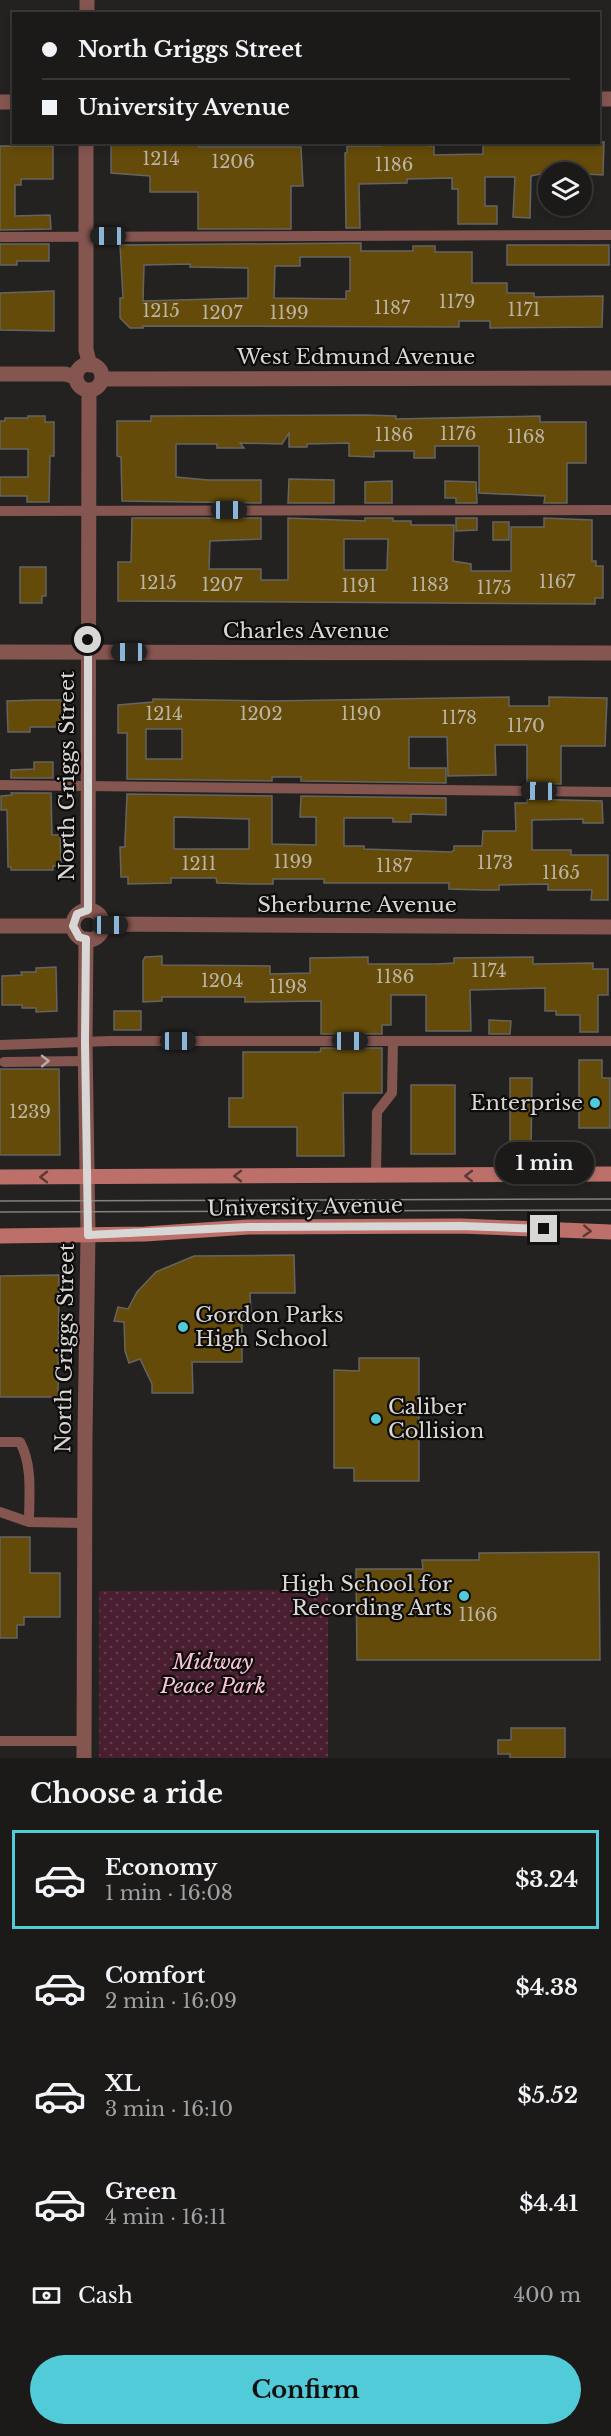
<!DOCTYPE html>
<html lang="en">
<head>
<meta charset="utf-8">
<style>
	body { margin:0; font-family:"Libre Baskerville",serif; background:#242322; color:#f1f3f6; height:100vh; display:flex; flex-direction:column; font-size:22px; white-space:nowrap }
	* { box-sizing:border-box; margin:0 }
	p { font-size:20px; color:#a0a1a2 }
	.icon { flex:none; width:33px; height:33px; fill:none; stroke:currentColor; stroke-width:2; stroke-linecap:round; stroke-linejoin:round }
	.map { position:relative; height:1758px; overflow:hidden }
	.panel { display:flex; flex-direction:column; background:#1b1a19; flex:1 }
	.panel>* { flex:none }
	.guide { position:absolute; left:12px; top:12px; width:588px; height:132px; border-radius:0px; box-shadow:0 3px 9px #0003,0 0 0 2px #393838; display:grid; align-content:center; height:132px; padding:0 30px; background:#1b1a19 }
	.buttons { position:absolute; left:538px; top:162px; display:grid; gap:12px }
	.buttons a { display:grid; place-items:center; width:54px; height:54px; border-radius:50%; background:#1b1a19; box-shadow:0 3px 9px #0003,0 0 0 2px #393838; font-size:30px }
	.end { position:absolute; width:27px; height:27px; margin:-14px; border:8px solid #d8d7d6; background:#111; box-shadow:0 0 0 3px #111 }
	.from { border-radius:50% }
	.bubble { position:absolute; height:42px; border-radius:21px; background:#1b1a19; box-shadow:0 3px 9px #0003,0 0 0 2px #393838; font-size:20px; font-weight:800; line-height:42px; text-align:center }
	.car { position:absolute; width:18px; height:36px; margin:-18px -9px; border-radius:8px; box-shadow:0 0 4px 2px #0007; background:linear-gradient(#222 24%,#8ab4d8 0 40%,#222 0 76%,#8ab4d8 0 86%,#222 0) }
	.guide b { display:flex; align-items:center; gap:21px; height:57px; font-size:22px }
	.guide b+b { border-top:2px solid #393838 }
	.guide i { width:15px; height:15px; background:#f1f3f6 }
	ul { padding:0; list-style:none }
	li { display:flex; align-items:center; gap:18px; height:99px; margin:0 12px 9px; padding:0 18px; border:3px solid transparent; border-radius:0px }
	li div { flex:1 }
	li b { display:block; font-size:22px }
	li em { font-style:normal; font-weight:800 }
	li.active { border-color:#52cbd9 }
	li>.icon { width:54px; height:54px; stroke-width:1.5 }
	h2 { padding:0 30px; font-size:27px; line-height:72px }
	.pay { display:flex; align-items:center; gap:15px; height:66px; padding:0 30px; font-size:22px }
	.pay p { margin-inline-start:auto }
	.cta { display:flex; gap:12px; margin-top:auto; padding:12px 30px }
	.cta a { flex:1; height:69px; border-radius:36px; background:#52cbd9; color:#111; font-size:24px; font-weight:800; line-height:69px; text-align:center }
	.map>svg:first-child { display:block }
</style>
</head>
<body>
<div class="map">
<svg width="611" height="1758" viewBox="0 0 611 1758">
	<defs>
		<pattern id="green-dots" width="8" height="8" patternUnits="userSpaceOnUse" patternTransform="scale(1.5)"><rect width="8" height="8" fill="#491e30"/><path d="M2 2h.1M6 6h.1" fill="none" stroke="#623e4d" stroke-width="1.8" stroke-linecap="round"/></pattern>
	</defs>
	<rect width="100%" height="100%" fill="#242221"/>
	<path fill="url(#green-dots)" d="M328,1590V1758H99V1591Z"/>
	<path fill="#644b09" stroke="#656461" stroke-width="1.5" fill-rule="evenodd" d="M111,142H199V147H301L303,186H291V229H198V192H150V176L111,173Z
		M381,142H429V146L434,145V155L483,154V142H604L603,175L549,172L531,176L530,218L513,217L515,177H485V206H497V224H458V189H452V178L407,179V183L359,184L360,228H346L345,153H347V146H381Z
		M0,146H53V179H21V185H15V216L50,215L51,229L0,230Z
		M361,243V251H413V246H435V252H472V283H507V293H534V297L603,296L602,327L490,328V321H459V327L143,326V328H130L120,318V298H123L120,245ZM300,257H350V291H346V299L274,298L275,266H300ZM190,264V267L248,268V298L143,301L144,265Z
		M0,244H49V261H17V265H0Z
		M507,245H609V265H507Z
		M54,291V331L0,330V293Z
		M366,415L396,416V419L540,416V422H586V463H567V503H544L545,496L479,493V446H435V458H414V451H374V457L349,456V443L307,444V447H289V433L282,444L240,443L244,448H217V444H176V477L208,480H261V503L122,501L121,457L117,456V421H151V416Z
		M28,416H45V422H54V456H50L49,502H27V496H0V477H28V449H0V421H5V418H28Z
		M289,479L334,480V503H288Z
		M392,481V503H365V482Z
		M445,481L476,482L477,503H456V498H445Z
		M132,518H261V539L210,541L209,569H261V580H288V518L365,521V518H393V521H411V525H454L453,561L471,564V571H511V527H544V518L592,520V561H596V566H603V598H595V604L118,601V562H131ZM344,539H388L387,570H344Z
		M456,518H477V530L456,531Z
		M493,522H509V540H493Z
		M20,567H46V596H42V603H20Z
		M509,697V706H549V697L607,698L605,746H561V784H527V745H495L496,775L448,776L447,737H409V768H446V783L301,781V777H272V781L127,779V733H118V705L153,702V699L271,701ZM146,729H182V759H146Z
		M36,700H63V727H30V732H8L7,701Z
		M34,762H53V778H11V770L34,769Z
		M11,793H51L52,835H60L61,866H53V870H11V867H8L7,810H1V796L12,795Z
		M127,794L272,796V844L316,845V817H300L301,796L446,798V815L411,814V822H393V818H344V846H364V849L451,852L454,850V846H482L483,831H516L515,803H527V799L602,801L603,823H583V819L532,820V850H571V855H608V900H591L592,890H548V884L499,885V890H483L449,889V883H324V879H273V884H249L217,883L216,878H171V883L128,884V877H121L120,847H125V841ZM174,817L249,819V849H174Z
		M162,956V965L270,966V974L310,973V958L368,957V964H436L454,963V958L533,957V964L593,963V969H608V995H598V1032H580V1015H556V1011H545V988L470,990L471,1031H426V995H391V1025H382V1034H321V1001L245,1002V997H162V1001L143,1002V961L145,957Z
		M56,967L57,1011L36,1012V1008H22V1005H2V976L22,975L21,972H36V968Z
		M114,1011H141V1030H114Z
		M489,1020L511,1021L510,1034H489Z
		M321,1048H382V1093H343L344,1156H297V1127H229V1098H243V1052H320Z
		M579,1060H602V1078H610V1128H579Z
		M0,1069H59L60,1155H0Z
		M510,1078H532L531,1154H510Z
		M411,1085H455V1154H411Z
		M294,1255L295,1293H250L251,1316H242V1362H192L193,1393H152V1384L140,1359L129,1363L125,1351L124,1322L114,1321L118,1307L128,1309L137,1292L156,1272L194,1256Z
		M59,1275L58,1397H0V1276Z
		M359,1358H419V1481H354V1468H334V1370L359,1371Z
		M0,1537H30V1573H60V1617H24V1625H17V1638H0Z
		M599,1552L600,1660H357L356,1569H423L422,1560H479V1553Z
		M511,1728H565V1758H510V1754H498V1740H511Z"/>
	<g fill="none" stroke-linecap="round" stroke-linejoin="round">
		<path stroke="#855550" stroke-width="10" d="M0,237L611,235
			M0,511L611,510
			M0,785L611,792
			M0,1045L110,1041H611
			M4,1062L85,1061
			M376,1176L377,1112L392,1093L393,1041
			M0,1442H20C33,1466 29,1496 29,1522
			M0,1512L29,1522L84,1523
			M0,1741H84"/>
		<path stroke="#855550" stroke-width="15" d="M87,14V0
			M86,142V350L90,365
			M76 377a13 13 0 1 1 26 0a13 13 0 1 1-26 0Z
			M0,374H65L76,377
			M102,379L611,378
			M0,652L611,653
			M88,910L89,390
			M73 925a15 15 0 1 1 30 0a15 15 0 1 1-30 0Z
			M102,924L611,927
			M0,926H73
			M84,1758L85,1435L88,1235L85,1042L86,939"/>
		<path stroke="#855550" stroke-width="15" d="M598,99H611
			M0,102H14"/>
		<path stroke="#bc7069" stroke-width="15" d="M0,1177L611,1174
			M0,1236L145,1234L248,1227L461,1226L611,1232"/>
		<path stroke="#838281" stroke-width="1.5" d="M0,1201L611,1199
			M0,1212L611,1210"/>
	</g>
	<defs><path id="oneway-chevron" d="M-2-3.5L2.5 0L-2 3.5" fill="none" stroke-width="1.6" stroke-linecap="round" stroke-linejoin="round" transform="scale(1.5)"/></defs>
	<use stroke="#bbaaa7" href="#oneway-chevron" transform="translate(45 1061) rotate(-1)"/>
	<g stroke="#5c3935">
		<use href="#oneway-chevron" transform="translate(238 1176) rotate(180)"/>
		<use href="#oneway-chevron" transform="translate(469 1176) rotate(180)"/>
		<use href="#oneway-chevron" transform="translate(44 1177) rotate(180)"/>
		<use href="#oneway-chevron" transform="translate(587 1231) rotate(3)"/>
	</g>
	<g fill="none" stroke-linecap="round" stroke-linejoin="round">
		<path stroke="#d8d7d6" stroke-width="8" d="M88,640V910L77,914L73,926L79,937L86,939L85,1042L88,1235L248,1227L461,1226L544,1229"/>
	</g>
	<g fill="#52cbd9" stroke="#0d0c0b" stroke-width="2">
		<circle cx="595" cy="1103" r="6"/>
		<circle cx="183" cy="1327" r="6"/>
		<circle cx="376" cy="1419" r="6"/>
		<circle cx="464" cy="1596" r="6"/>
	</g>
	<g text-anchor="middle" dominant-baseline="central" stroke-width="4.5" stroke-linejoin="round" paint-order="stroke">
		<g font-size="18" fill="#bbb4a3">
			<text x="161" y="159">1214</text>
			<text x="233" y="162">1206</text>
			<text x="394" y="165">1186</text>
			<text x="457" y="302">1179</text>
			<text x="392" y="308">1187</text>
			<text x="524" y="310">1171</text>
			<text x="161" y="311">1215</text>
			<text x="222" y="313">1207</text>
			<text x="289" y="313">1199</text>
			<text x="458" y="434">1176</text>
			<text x="394" y="435">1186</text>
			<text x="526" y="437">1168</text>
			<text x="557" y="582">1167</text>
			<text x="158" y="583">1215</text>
			<text x="222" y="585">1207</text>
			<text x="430" y="585">1183</text>
			<text x="359" y="586">1191</text>
			<text x="494" y="588">1175</text>
			<text x="164" y="714">1214</text>
			<text x="261" y="714">1202</text>
			<text x="361" y="714">1190</text>
			<text x="459" y="718">1178</text>
			<text x="526" y="726">1170</text>
			<text x="293" y="862">1199</text>
			<text x="495" y="863">1173</text>
			<text x="199" y="864">1211</text>
			<text x="394" y="866">1187</text>
			<text x="561" y="873">1165</text>
			<text x="489" y="971">1174</text>
			<text x="395" y="977">1186</text>
			<text x="222" y="981">1204</text>
			<text x="288" y="987">1198</text>
			<text x="30" y="1112">1239</text>
			<text x="478" y="1615">1166</text>
		</g>
		<g font-size="21" fill="#d8d7d6" stroke="#0d0c0b">
			<text x="356" y="357">West Edmund Avenue</text>
			<text x="306" y="631">Charles Avenue</text>
			<text transform="translate(67 776) rotate(-90)">North Griggs Street</text>
			<text x="357" y="905">Sherburne Avenue</text>
			<text transform="translate(305 1207) rotate(-1)">University Avenue</text>
			<text transform="translate(65 1348) rotate(-89)">North Griggs Street</text>
		</g>
		<g font-size="21" fill="#d8d7d6" stroke="#0d0c0b" text-anchor="end">
			<text x="583" y="1103">Enterprise</text>
			<text x="195" y="1315" text-anchor="start">Gordon Parks<tspan x="195" dy="24">High School</tspan></text>
			<text x="388" y="1407" text-anchor="start">Caliber<tspan x="388" dy="24">Collision</tspan></text>
			<text x="452" y="1584">High School for<tspan x="452" dy="24">Recording Arts</tspan></text>
		</g>
		<g font-size="21" font-style="italic" fill="#fac2d6" stroke="#0d0c0b">
			<text x="213" y="1662">Midway<tspan x="213" dy="24">Peace Park</tspan></text>
		</g>
	</g>
</svg>
<div class="buttons">
<a><svg class="icon" aria-label="layers" viewBox="0 0 24 24"><path d="M12 4l9 5-9 5-9-5zM3 14l9 5 9-5"/></svg></a>
</div>
<i class="end from" style="left:88px;top:640px"></i>
<i class="end" style="left:544px;top:1229px"></i>
<div class="bubble" style="left:495px;top:1142px;width:99px">1 min</div>
<i class="car" style="left:108px;top:236px;rotate:270deg"></i>
<i class="car" style="left:229px;top:510px;rotate:90deg"></i>
<i class="car" style="left:129px;top:652px;rotate:270deg"></i>
<i class="car" style="left:539px;top:791px;rotate:271deg"></i>
<i class="car" style="left:110px;top:925px;rotate:90deg"></i>
<i class="car" style="left:178px;top:1041px;rotate:90deg"></i>
<i class="car" style="left:350px;top:1041px;rotate:90deg"></i>
<div class="guide">
<b><i class="from"></i>North Griggs Street</b>
<b><i></i>University Avenue</b>
</div>
</div>
<section class="panel">
<h2>Choose a ride</h2>
<ul>
<li class="active"><svg class="icon" aria-label="car" viewBox="0 0 24 24"><path d="M5 17H2v-5l4-1 3-4h7l3 4 3 1v5h-3M9 17h6M6 11h13"/><circle cx="7" cy="17" r="2"/><circle cx="17" cy="17" r="2"/></svg><div><b>Economy</b><p>1 min · 16:08</p></div><em>$3.24</em></li>
<li><svg class="icon" aria-label="car" viewBox="0 0 24 24"><path d="M5 17H2v-5l4-1 3-4h7l3 4 3 1v5h-3M9 17h6M6 11h13"/><circle cx="7" cy="17" r="2"/><circle cx="17" cy="17" r="2"/></svg><div><b>Comfort</b><p>2 min · 16:09</p></div><em>$4.38</em></li>
<li><svg class="icon" aria-label="car" viewBox="0 0 24 24"><path d="M5 17H2v-5l4-1 3-4h7l3 4 3 1v5h-3M9 17h6M6 11h13"/><circle cx="7" cy="17" r="2"/><circle cx="17" cy="17" r="2"/></svg><div><b>XL</b><p>3 min · 16:10</p></div><em>$5.52</em></li>
<li><svg class="icon" aria-label="car" viewBox="0 0 24 24"><path d="M5 17H2v-5l4-1 3-4h7l3 4 3 1v5h-3M9 17h6M6 11h13"/><circle cx="7" cy="17" r="2"/><circle cx="17" cy="17" r="2"/></svg><div><b>Green</b><p>4 min · 16:11</p></div><em>$4.41</em></li>
</ul>
<div class="pay"><svg class="icon" aria-label="cash" viewBox="0 0 24 24"><path d="M3 7h18v10H3z"/><circle cx="12" cy="12" r="2"/></svg>Cash<p>400 m</p></div>
<div class="cta"><a>Confirm</a></div>
</section>
</body>
</html>
